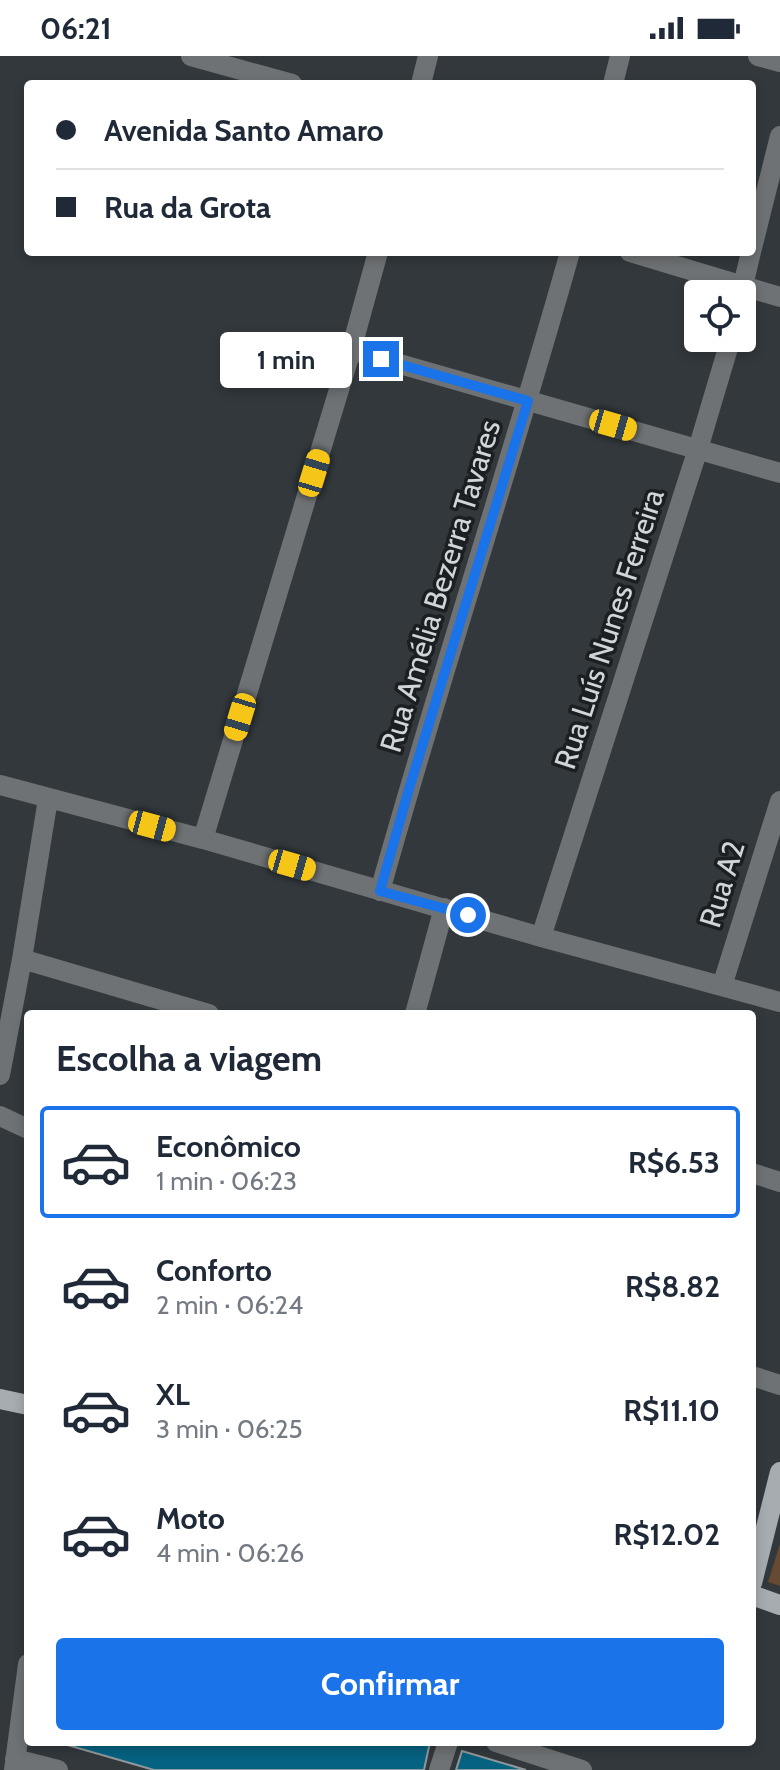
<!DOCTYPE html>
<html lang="pt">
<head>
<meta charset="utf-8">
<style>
	body { margin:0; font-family:Cabin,sans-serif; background:#f2f2f3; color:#1f2937; height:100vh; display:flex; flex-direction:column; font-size:30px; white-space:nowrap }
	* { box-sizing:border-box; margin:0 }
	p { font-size:26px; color:#747a83 }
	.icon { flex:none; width:44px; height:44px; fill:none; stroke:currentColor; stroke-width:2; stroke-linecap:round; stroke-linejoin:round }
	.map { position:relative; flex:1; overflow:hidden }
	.panel { position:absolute; left:24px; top:954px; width:732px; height:736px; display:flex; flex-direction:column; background:#fff; border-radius:8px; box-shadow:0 4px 12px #0003 }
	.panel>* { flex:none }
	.hud { position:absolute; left:24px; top:24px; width:732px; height:176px; border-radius:8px; box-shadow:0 4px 12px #0003; display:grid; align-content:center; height:176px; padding:0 32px; background:#fff }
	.tools { position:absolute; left:684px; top:224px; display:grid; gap:16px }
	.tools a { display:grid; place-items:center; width:72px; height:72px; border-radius:8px; background:#fff; box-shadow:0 4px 12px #0003; font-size:40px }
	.end { position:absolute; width:36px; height:36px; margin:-18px; border:10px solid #1a73e8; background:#fff; box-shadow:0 0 0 4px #fff }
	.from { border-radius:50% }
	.bubble { position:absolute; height:56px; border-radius:8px; background:#fff; box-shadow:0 4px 12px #0003; font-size:26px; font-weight:700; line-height:56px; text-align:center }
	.car { position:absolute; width:24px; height:48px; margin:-24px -12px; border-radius:10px; box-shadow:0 0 6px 2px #0007; background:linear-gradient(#f5c518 24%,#345 0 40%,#f5c518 0 76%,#345 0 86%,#f5c518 0) }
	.hud b { display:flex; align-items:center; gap:28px; height:76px; font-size:30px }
	.hud b+b { border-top:2px solid #e0e1e3 }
	.hud i { width:20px; height:20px; background:#1f2937 }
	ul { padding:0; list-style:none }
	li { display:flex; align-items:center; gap:24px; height:112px; margin:0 16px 12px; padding:0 16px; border:4px solid transparent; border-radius:8px }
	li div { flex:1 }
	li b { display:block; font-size:30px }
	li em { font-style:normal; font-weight:700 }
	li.selected { border-color:#1a73e8 }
	li>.icon { width:72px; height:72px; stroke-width:1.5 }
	h2 { padding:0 32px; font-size:36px; line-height:96px }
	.primary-button { display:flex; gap:16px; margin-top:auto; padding:16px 32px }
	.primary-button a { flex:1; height:92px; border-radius:8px; background:#1a73e8; color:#fff; font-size:32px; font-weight:700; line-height:92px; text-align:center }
	.status { display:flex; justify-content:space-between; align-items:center; height:56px; padding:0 40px; background:#fff; direction:ltr }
	.status svg { height:22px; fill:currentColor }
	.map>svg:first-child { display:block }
</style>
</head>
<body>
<div class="status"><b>06:21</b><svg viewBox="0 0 49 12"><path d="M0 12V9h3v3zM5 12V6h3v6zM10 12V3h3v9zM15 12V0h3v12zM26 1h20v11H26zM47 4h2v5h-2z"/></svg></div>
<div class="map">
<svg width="780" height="1714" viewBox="0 0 780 1714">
	<rect width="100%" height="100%" fill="#32383c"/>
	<path fill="#684932" d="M780,1488V1530L768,1526Z"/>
	<path fill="#056281" stroke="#90989b" stroke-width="2" d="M57,1686H430L424,1714H154Z
		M462,1695L526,1714H456Z"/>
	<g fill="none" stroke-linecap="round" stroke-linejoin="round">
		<path stroke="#6f7274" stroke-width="20" d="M191,0L292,28
			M758,0L780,6
			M421,28L428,0
			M613,28L620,0
			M752,192L780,80
			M630,196L780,241
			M741,238L751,196
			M351,294L780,417
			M0,729L203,783L541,881L780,946
			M203,783L351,294L378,196
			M380,835C440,621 510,410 570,196
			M541,881L698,393L731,282
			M22,903L209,958
			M722,930L780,745
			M415,958L444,852
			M0,1019L22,903L48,743
			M0,1060L28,1073
			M752,1117L780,1126
			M752,1320L780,1329
			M496,1686L582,1714
			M15,1703L58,1714
			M14,1714L28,1608
			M439,1714L448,1686"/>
		<path stroke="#a6acaf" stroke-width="20" d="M0,1343L28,1349
			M752,1527L780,1416
			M752,1539L780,1549"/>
	</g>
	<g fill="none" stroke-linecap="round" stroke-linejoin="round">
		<path stroke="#1a73e8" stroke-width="10" d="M381,303L528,345L409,733L380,835L468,859"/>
	</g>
	<g text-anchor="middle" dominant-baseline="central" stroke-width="7" stroke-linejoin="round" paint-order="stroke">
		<g font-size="30" fill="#d2d5d7" stroke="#1c1f21">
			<text transform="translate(440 530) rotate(-73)">Rua Amélia Bezerra Tavares</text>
			<text transform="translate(609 573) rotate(-72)">Rua Luís Nunes Ferreira</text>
			<text transform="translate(722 828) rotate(-73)">Rua A2</text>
		</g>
	</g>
</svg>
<div class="tools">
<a><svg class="icon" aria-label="locate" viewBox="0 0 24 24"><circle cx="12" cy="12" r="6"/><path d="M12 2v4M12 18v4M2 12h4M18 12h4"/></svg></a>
</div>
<i class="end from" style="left:468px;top:859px"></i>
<i class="end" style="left:381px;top:303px"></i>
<div class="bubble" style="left:220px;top:276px;width:132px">1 min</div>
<i class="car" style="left:613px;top:369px;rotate:106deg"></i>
<i class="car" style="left:314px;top:417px;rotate:17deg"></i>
<i class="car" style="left:240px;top:661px;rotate:197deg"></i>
<i class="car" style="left:152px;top:770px;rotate:105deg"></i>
<i class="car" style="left:292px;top:809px;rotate:106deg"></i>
<div class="hud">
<b><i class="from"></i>Avenida Santo Amaro</b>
<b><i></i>Rua da Grota</b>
</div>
<section class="panel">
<h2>Escolha a viagem</h2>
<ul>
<li class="selected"><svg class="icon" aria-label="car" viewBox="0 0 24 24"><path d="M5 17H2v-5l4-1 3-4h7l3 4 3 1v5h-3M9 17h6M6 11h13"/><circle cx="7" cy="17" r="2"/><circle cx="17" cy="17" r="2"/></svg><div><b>Econômico</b><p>1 min · 06:23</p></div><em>R$6.53</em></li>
<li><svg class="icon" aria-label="car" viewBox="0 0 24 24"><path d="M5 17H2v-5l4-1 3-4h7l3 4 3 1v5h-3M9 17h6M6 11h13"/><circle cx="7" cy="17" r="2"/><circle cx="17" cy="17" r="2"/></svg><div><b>Conforto</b><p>2 min · 06:24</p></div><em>R$8.82</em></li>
<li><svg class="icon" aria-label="car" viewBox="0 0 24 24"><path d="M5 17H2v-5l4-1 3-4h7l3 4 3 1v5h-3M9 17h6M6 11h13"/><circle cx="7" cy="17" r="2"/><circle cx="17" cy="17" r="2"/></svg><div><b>XL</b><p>3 min · 06:25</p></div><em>R$11.10</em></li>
<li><svg class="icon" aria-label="car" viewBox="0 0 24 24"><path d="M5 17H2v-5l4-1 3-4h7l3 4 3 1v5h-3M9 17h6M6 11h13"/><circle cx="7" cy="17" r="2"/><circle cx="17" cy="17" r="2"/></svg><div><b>Moto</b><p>4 min · 06:26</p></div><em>R$12.02</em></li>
</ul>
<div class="primary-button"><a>Confirmar</a></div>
</section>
</div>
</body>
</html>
